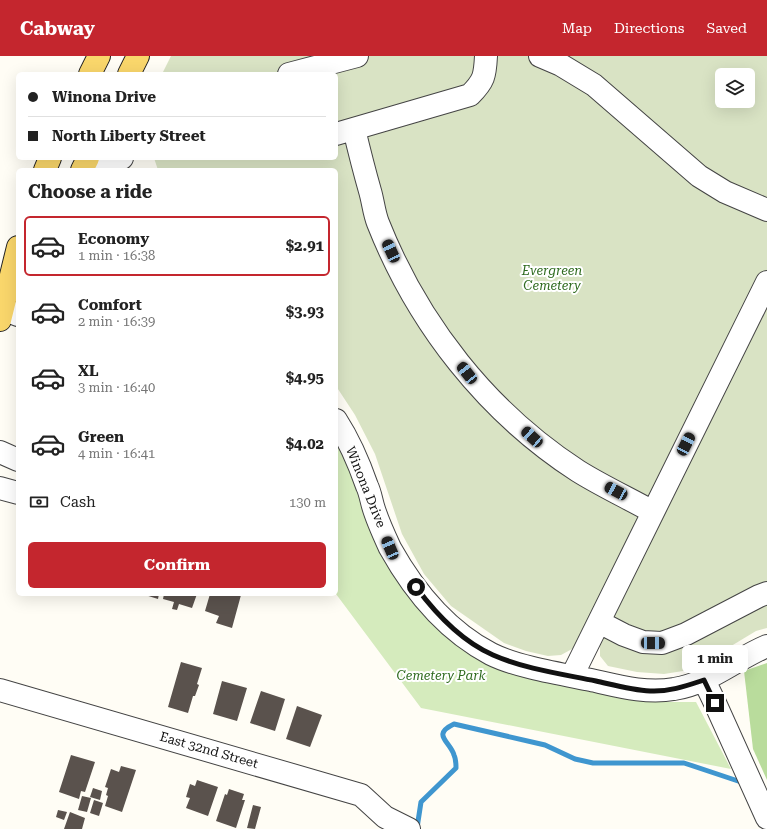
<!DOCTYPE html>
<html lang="en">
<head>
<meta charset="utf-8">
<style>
	body { margin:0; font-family:"Roboto Serif",serif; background:#f6f6f6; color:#222; height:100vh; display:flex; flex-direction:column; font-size:15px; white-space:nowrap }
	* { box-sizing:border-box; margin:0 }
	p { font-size:13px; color:#767676 }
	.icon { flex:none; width:22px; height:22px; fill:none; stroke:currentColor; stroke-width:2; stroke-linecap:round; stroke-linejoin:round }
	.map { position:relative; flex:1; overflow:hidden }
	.panel { position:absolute; left:16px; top:112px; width:322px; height:428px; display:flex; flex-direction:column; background:#fff; border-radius:6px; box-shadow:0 4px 16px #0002 }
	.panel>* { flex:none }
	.hud { position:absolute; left:16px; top:16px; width:322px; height:88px; border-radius:6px; box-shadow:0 4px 16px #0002; display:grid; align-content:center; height:88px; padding:0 12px; background:#fff }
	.buttons { position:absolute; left:715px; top:12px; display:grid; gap:8px }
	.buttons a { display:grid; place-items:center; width:40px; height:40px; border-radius:6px; background:#fff; box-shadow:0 4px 16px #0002; font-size:20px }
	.end { position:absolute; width:18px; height:18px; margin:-9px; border:5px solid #111; background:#fff; box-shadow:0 0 0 2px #fff }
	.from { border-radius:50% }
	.bubble { position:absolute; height:28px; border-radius:6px; background:#fff; box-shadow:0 4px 16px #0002; font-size:13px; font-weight:700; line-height:28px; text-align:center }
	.car { position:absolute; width:12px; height:24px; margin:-12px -6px; border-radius:5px; box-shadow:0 0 3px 1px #0007; background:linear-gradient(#222 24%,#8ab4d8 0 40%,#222 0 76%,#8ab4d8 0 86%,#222 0) }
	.hud b { display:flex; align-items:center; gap:14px; height:38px; font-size:15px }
	.hud b+b { border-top:1px solid #e0e0e0 }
	.hud i { width:10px; height:10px; background:#222 }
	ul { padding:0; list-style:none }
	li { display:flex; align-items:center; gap:12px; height:60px; margin:0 8px 6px; padding:0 4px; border:2px solid transparent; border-radius:6px }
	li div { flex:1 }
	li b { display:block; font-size:15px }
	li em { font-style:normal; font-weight:700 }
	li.current { border-color:#c4262e }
	li>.icon { width:36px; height:36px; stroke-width:1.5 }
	h2 { padding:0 12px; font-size:18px; line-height:48px }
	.pay { display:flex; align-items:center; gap:10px; height:44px; padding:0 12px; font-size:15px }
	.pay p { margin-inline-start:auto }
	.cta { display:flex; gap:8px; margin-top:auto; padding:8px 12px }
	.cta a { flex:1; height:46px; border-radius:6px; background:#c4262e; color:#fff; font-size:16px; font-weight:700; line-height:46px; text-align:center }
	header { display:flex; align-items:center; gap:24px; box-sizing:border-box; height:56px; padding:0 20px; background:#c4262e; color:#fff }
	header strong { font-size:19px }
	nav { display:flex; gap:22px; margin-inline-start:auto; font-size:14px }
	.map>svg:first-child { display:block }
</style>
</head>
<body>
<header>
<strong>Cabway</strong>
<nav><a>Map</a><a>Directions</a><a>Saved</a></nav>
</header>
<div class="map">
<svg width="767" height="773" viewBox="0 0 767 773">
	<rect width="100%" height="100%" fill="#fffdf5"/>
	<path fill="#d5ebbd" d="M336,384L356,430L427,559L618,641L656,646H696L731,713L421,652L336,538Z"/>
	<path fill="#b9dc9c" d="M767,607V724L753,693L744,615Z"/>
	<path fill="#d9e3c4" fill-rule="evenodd" d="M171,0H767V572L756,575L703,607L683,615L664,618L637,616L608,610L600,600V588L581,582L572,593L561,599L548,600L526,595L504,587L451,550L424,518L402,478L375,398L355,359L336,330V114H158L154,102H336V18H162ZM722,19H748V45H722Z"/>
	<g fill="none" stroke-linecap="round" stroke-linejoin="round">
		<path stroke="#3f96cf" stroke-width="5" d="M417,772L421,746L456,712C456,708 456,703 454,699C450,685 431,679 454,668L545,689L575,703L593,707H684L744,727"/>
	</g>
	<path fill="#5a524d" d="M142,538H159L158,543Z
		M164,538H197L192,552L179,548L177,554L172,553L174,546L163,543Z
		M210,538H237L241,539L232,572L216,567L219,560L205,555Z
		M181,606L202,612L197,628L199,629L195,640H193L188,657L168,651Z
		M222,625L247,632L237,665L213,658Z
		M261,635L285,643L275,675L250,667Z
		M297,650L322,659L310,691L286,683Z
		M71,699L95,706L85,736L81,735L79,743L59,736Z
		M121,710L136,714L122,756L105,750L108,740L106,739L108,732L105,731L111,713L119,716Z
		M197,724L218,731L208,760L186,752L190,742L186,741L190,728L195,730Z
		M93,732L102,735L100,744L90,741Z
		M229,733L244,738L242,744H245L236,772L216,765L225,738L227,739Z
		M82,740L91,742L87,756L78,754Z
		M94,744L103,747L99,760L90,757Z
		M253,749L261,751L255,773L247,772Z
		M58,754L67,756L64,764L56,761Z
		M70,756L85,762L82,773H64Z"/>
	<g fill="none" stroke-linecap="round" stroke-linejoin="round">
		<defs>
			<path id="minor" d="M540,0L561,9L594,29L699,120L725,136L767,154
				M289,18L357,0
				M354,73C359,94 364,114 370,135C373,145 374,157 378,167C418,268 487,356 578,415C602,430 628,442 653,456
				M336,78L470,39C484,25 485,20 486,0
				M95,110L122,102
				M8,255L18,259
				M336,364C349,384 359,407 367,430C370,436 371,443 373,450C377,464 384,479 390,492C414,535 447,575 491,598C517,611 561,618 591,624C618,630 646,638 674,633C708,628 736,603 767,590
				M0,396L18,404
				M0,432L18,437
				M599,566L624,579L643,586L662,587L686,578L759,540L767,537
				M572,620L767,226
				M704,624L715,647L767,762
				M0,634L361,739L385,761L409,773"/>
			<path id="major" d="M90,18L99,0
				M129,18L138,0
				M45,114L50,102
				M82,114L88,102
				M0,264L18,191"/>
		</defs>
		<use href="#minor" stroke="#444" stroke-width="24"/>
		<use href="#major" stroke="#222" stroke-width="24"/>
		<use href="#minor" stroke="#fff" stroke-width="22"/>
		<use href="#major" stroke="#f9d66b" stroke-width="22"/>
	</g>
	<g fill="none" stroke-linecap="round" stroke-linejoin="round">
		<path stroke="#111" stroke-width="5" d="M416,531C436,558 461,585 493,599C525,613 562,618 596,625C614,629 632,634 650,635C669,636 686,630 704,624L715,647"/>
	</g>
	<g text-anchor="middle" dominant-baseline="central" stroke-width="4" stroke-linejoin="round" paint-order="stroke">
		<g font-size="13" font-style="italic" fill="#2f6b1f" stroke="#fff">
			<text x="552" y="214">Evergreen<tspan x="552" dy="15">Cemetery</tspan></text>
			<text x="441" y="619">Cemetery Park</text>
		</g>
		<g font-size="13" fill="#111" stroke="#fff">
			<text transform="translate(366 431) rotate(68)">Winona Drive</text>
			<text transform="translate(209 694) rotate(16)">East 32nd Street</text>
		</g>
	</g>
</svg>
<div class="buttons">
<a><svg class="icon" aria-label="layers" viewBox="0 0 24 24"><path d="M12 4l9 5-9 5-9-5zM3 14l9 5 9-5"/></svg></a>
</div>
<i class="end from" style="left:416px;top:531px"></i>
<i class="end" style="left:715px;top:647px"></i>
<div class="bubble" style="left:682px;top:589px;width:66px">1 min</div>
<i class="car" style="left:391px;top:195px;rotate:335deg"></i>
<i class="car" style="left:467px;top:317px;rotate:322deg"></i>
<i class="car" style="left:532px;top:381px;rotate:312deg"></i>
<i class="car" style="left:686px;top:388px;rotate:27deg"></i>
<i class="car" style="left:616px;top:435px;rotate:298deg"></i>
<i class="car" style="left:390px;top:492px;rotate:337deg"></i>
<i class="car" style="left:653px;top:587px;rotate:91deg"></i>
<div class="hud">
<b><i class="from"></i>Winona Drive</b>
<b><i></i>North Liberty Street</b>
</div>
<section class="panel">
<h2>Choose a ride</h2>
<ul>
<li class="current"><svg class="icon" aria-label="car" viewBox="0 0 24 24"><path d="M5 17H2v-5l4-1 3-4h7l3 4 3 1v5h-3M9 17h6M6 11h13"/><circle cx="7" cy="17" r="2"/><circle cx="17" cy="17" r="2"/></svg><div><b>Economy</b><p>1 min · 16:38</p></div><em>$2.91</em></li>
<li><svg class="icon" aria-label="car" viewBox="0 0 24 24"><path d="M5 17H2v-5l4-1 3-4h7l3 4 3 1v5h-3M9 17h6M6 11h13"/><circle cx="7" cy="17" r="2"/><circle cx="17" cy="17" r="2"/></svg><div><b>Comfort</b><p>2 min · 16:39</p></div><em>$3.93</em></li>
<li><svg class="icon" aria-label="car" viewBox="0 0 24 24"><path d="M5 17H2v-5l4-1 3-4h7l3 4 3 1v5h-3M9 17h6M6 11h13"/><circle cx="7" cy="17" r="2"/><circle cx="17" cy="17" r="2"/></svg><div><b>XL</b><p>3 min · 16:40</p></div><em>$4.95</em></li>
<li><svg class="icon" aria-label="car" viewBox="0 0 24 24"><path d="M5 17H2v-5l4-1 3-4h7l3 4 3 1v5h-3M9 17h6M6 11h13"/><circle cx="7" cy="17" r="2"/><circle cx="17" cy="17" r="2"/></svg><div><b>Green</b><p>4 min · 16:41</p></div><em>$4.02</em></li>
</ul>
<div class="pay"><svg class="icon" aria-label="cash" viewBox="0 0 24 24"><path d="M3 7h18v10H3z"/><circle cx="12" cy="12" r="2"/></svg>Cash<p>130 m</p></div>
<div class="cta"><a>Confirm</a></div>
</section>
</div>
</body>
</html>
